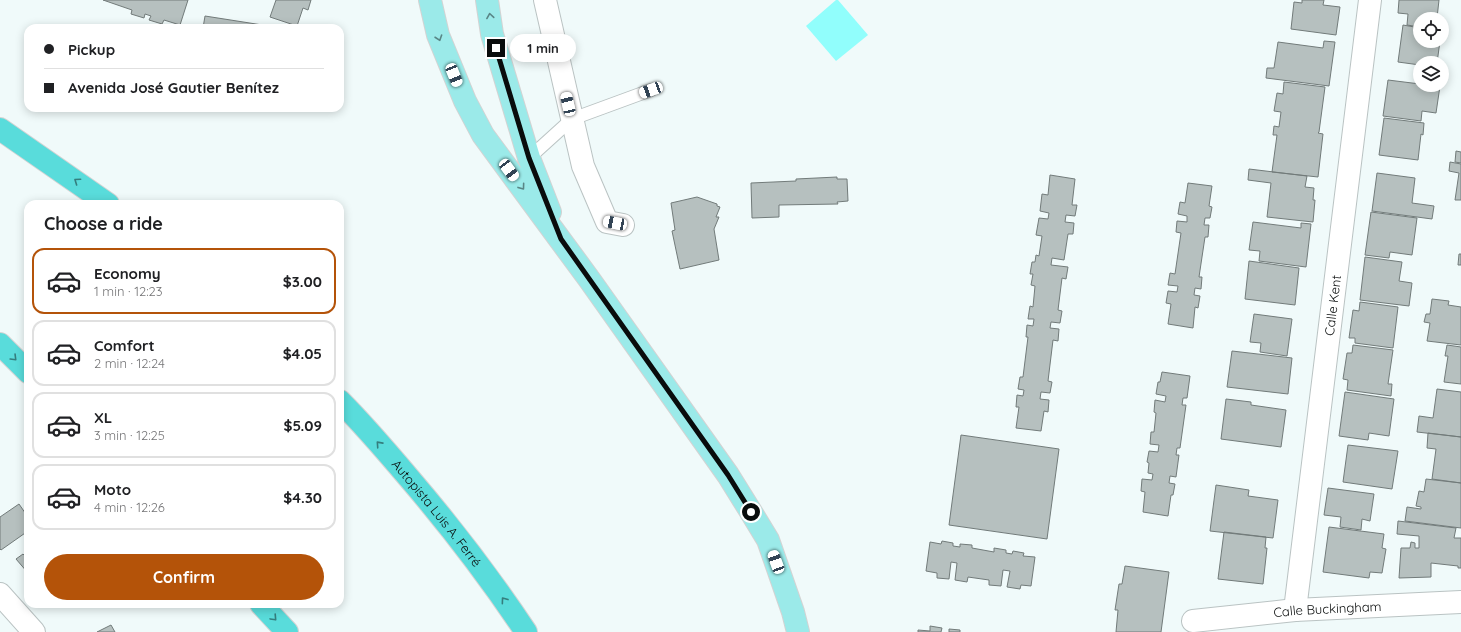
<!DOCTYPE html>
<html lang="en">
<head>
<meta charset="utf-8">
<style>
	body { margin:0; font-family:Quicksand,sans-serif; background:#f2f2f2; color:#202124; height:100vh; display:flex; flex-direction:column; font-size:15px; white-space:nowrap }
	* { box-sizing:border-box; margin:0 }
	p { font-size:13px; color:#757577 }
	.icon { flex:none; width:22px; height:22px; fill:none; stroke:currentColor; stroke-width:2; stroke-linecap:round; stroke-linejoin:round }
	.map { position:relative; flex:1; overflow:hidden }
	.drawer { position:absolute; left:24px; top:200px; width:320px; height:408px; display:flex; flex-direction:column; background:#fff; border-radius:12px; box-shadow:0 2px 10px #0003 }
	.drawer>* { flex:none }
	.hud { position:absolute; left:24px; top:24px; width:320px; height:88px; border-radius:12px; box-shadow:0 2px 10px #0003; display:grid; align-content:center; height:88px; padding:0 20px; background:#fff }
	.buttons { position:absolute; left:1413px; top:12px; display:grid; gap:8px }
	.buttons a { display:grid; place-items:center; width:36px; height:36px; border-radius:50%; background:#fff; box-shadow:0 2px 10px #0003; font-size:20px }
	.end { position:absolute; width:18px; height:18px; margin:-9px; border:5px solid #090c0c; background:#fff; box-shadow:0 0 0 2px #fff }
	.from { border-radius:50% }
	.bubble { position:absolute; height:28px; border-radius:14px; background:#fff; box-shadow:0 2px 10px #0003; font-size:13px; font-weight:700; line-height:28px; text-align:center }
	.car { position:absolute; width:12px; height:24px; margin:-12px -6px; border-radius:5px; box-shadow:0 0 3px 1px #0007; background:linear-gradient(#fff 24%,#345 0 40%,#fff 0 76%,#345 0 86%,#fff 0) }
	.hud b { display:flex; align-items:center; gap:14px; height:38px; font-size:15px }
	.hud b+b { border-top:1px solid #e0e0e0 }
	.hud i { width:10px; height:10px; background:#202124 }
	ul { padding:0; list-style:none }
	li { display:flex; align-items:center; gap:12px; height:66px; margin:0 8px 6px; padding:0 12px; border:2px solid #e0e0e0; border-radius:12px }
	li div { flex:1 }
	li b { display:block; font-size:15px }
	li em { font-style:normal; font-weight:700 }
	li.active { border-color:#b45309 }
	li>.icon { width:36px; height:36px; stroke-width:1.5 }
	h2 { padding:0 20px; font-size:18px; line-height:48px }
	.button { display:flex; gap:8px; margin-top:auto; padding:8px 20px }
	.button a { flex:1; height:46px; border-radius:24px; background:#b45309; color:#fff; font-size:16px; font-weight:700; line-height:46px; text-align:center }
	.map>svg:first-child { display:block }
</style>
</head>
<body>
<div class="map">
<svg width="1461" height="632" viewBox="0 0 1461 632">
	<rect width="100%" height="100%" fill="#f0fafa"/>
	<path fill="#91fefc" d="M836,0H838L868,35L836,61L806,26Z"/>
	<path fill="#b6c0bf" stroke="#727b7a" d="M103,0H188L180,25L164,20L162,24L149,20L151,16L145,14L144,18L131,14L132,10Z
		M276,0H311L308,10L303,8L297,26L270,17Z
		M1302,0H1324L1323,5L1340,7L1336,35L1291,29L1294,2L1302,3Z
		M1399,0H1439L1437,18L1430,17V19H1420V27L1407,25L1408,14L1398,13Z
		M205,16L275,27L203,28Z
		M1403,25L1420,28V41H1440L1437,63H1420V65L1398,62Z
		M1324,41L1335,42L1329,86L1266,78L1267,68H1274L1278,42L1323,48Z
		M1388,80L1420,84V85L1440,86L1436,113L1422,111L1421,121L1383,116Z
		M1284,82L1325,87L1319,132L1318,133L1323,134L1318,177L1272,172L1277,135H1273L1274,126L1279,127L1281,112L1274,111L1277,93L1283,94Z
		M1384,118L1424,123L1423,135L1421,134L1418,160L1379,155Z
		M1456,151L1461,152V163L1455,162Z
		M1450,162L1461,164V200H1455L1459,173L1449,171Z
		M1249,169L1307,176L1305,187L1314,188L1313,200H1315L1313,222L1267,217L1271,183L1248,180Z
		M1377,173L1415,178L1412,203L1434,206L1432,219L1372,211Z
		M1050,175L1075,179L1072,205H1077L1075,216L1066,215L1065,222L1074,223L1073,234H1068L1064,260L1052,258L1051,265L1068,267L1066,279L1062,278L1058,310L1062,311L1060,323L1051,322L1050,328L1059,329L1058,341L1053,340L1048,381L1052,382L1050,393L1041,392L1040,399L1049,400L1048,412L1044,411L1041,431L1016,428L1019,407H1016L1017,395L1023,396L1024,390L1018,389L1020,377H1023L1028,337H1026L1027,325L1033,326L1034,319H1028L1030,306L1033,307L1035,286L1031,285L1033,274H1030L1032,262H1035L1036,255L1039,256L1042,236L1036,235L1039,218L1048,219L1049,213L1040,211L1042,194L1048,195Z
		M837,177V179H847L848,201L837,202L838,204L779,205V217L752,218L751,183L796,181V179Z
		M1188,183L1212,186L1209,206L1212,207L1210,218H1205L1204,225H1209L1208,237H1205L1199,277H1202L1201,289L1195,288L1194,295L1200,296L1198,308L1195,307L1193,328L1168,324L1171,304L1166,303L1168,291L1177,292L1178,286L1168,285L1170,273L1175,274L1181,233L1176,232L1177,221L1187,222V216L1178,214L1180,202L1185,203Z
		M697,197L717,204V206L720,207L716,217H719L714,229L719,260L680,269L672,231L675,230L671,203Z
		M1371,212L1417,218L1412,255L1390,252L1389,258L1365,255Z
		M1253,222L1301,228V223L1311,224L1306,267L1259,261L1260,251L1249,250Z
		M1459,254H1461V265H1458Z
		M1365,257L1402,262L1399,281L1412,283L1409,306L1360,300Z
		M1249,261L1299,268L1295,305L1245,299Z
		M1432,299L1449,301L1448,305L1461,307V345L1427,341L1430,323L1424,322L1426,314H1430Z
		M1360,302L1398,307L1393,348L1355,343V338H1349L1353,310L1359,311Z
		M1254,314L1292,319L1287,356L1260,352L1261,343L1250,342Z
		M1353,345L1393,350L1388,384H1392L1391,396L1347,390L1348,380L1343,379L1347,353H1352Z
		M1447,345L1461,347V384L1444,382L1448,356H1445Z
		M1232,351L1292,358L1288,394L1227,387Z
		M1162,372L1190,376L1187,398H1183L1182,405H1186L1180,448H1177L1176,455H1179L1176,477L1170,476L1169,483L1175,484L1173,495H1171L1168,516L1143,512L1145,492L1141,491L1142,479L1152,480L1153,474L1148,473L1149,463L1147,462L1149,451L1158,452L1159,445L1150,444L1151,432H1154L1156,413L1154,412L1155,400L1165,402L1166,396L1156,394L1158,382H1160Z
		M1437,389L1461,392V437L1417,432L1419,416L1433,418Z
		M1345,392L1394,399L1389,436L1369,433L1368,440L1339,436Z
		M1226,399L1251,402V405L1286,410L1281,447L1221,439Z
		M1428,433L1461,437V483L1432,479L1436,449L1427,448Z
		M961,435L1059,449L1047,539L949,525Z
		M1348,445L1398,451L1392,489L1343,482Z
		M1426,479L1461,483V528L1405,521L1407,507L1421,509V507L1416,506L1419,491L1424,492Z
		M1216,485L1249,490L1248,496L1278,500L1273,538L1210,531Z
		M1328,488L1374,494L1370,521L1362,519L1361,530L1340,527L1341,517L1324,515Z
		M19,504L28,517V531L1,550L0,549V517Z
		M1398,521L1456,528L1454,538H1461V568H1458V566L1431,563V577L1399,578L1401,548H1410L1411,542L1415,543V548H1419V536L1397,534Z
		M1329,527L1384,534L1382,548L1386,549L1382,573L1370,572L1369,578L1323,572Z
		M1224,532L1266,537L1265,548H1267L1263,584L1218,579Z
		M942,541L953,543V546L960,547V544L972,545V548L994,552V548L1006,550V553L1012,554L1013,551L1024,553L1023,556L1035,557L1031,586L1021,585L1020,589L1007,587L1010,571L1003,570L1001,586L989,585V580L968,577L967,582L955,580L957,563L951,562L949,579L937,578V573L926,571L930,542L941,544Z
		M23,554L25,556L28,554V573L16,559Z
		M1125,566L1169,572L1161,632H1116L1118,610H1115L1119,584H1122Z
		M111,625L115,632H97Z
		M930,626L942,628L941,632H918V630L930,631Z
		M949,629L960,630V632H949Z"/>
	<g fill="none" stroke-linecap="round" stroke-linejoin="round">
		<defs>
			<path id="service" d="M529,158L572,119L651,90"/>
			<g id="minor">
				<path d="M545,0L583,166L607,222L623,225"/>
				<path d="M0,594L34,632"/>
				<path id="s1" d="M1295,610L1370,0"/>
				<path id="s2" d="M1193,621L1295,610L1461,602"/>
			</g>
			<path id="primary" d="M430,0L438,35L465,101L483,135L589,279L728,475L751,512L768,540L793,612L798,632
				M487,0L492,34L529,158L550,212"/>
			<g id="motorway">
				<path d="M0,129L108,204"/>
				<path d="M0,344L28,372"/>
				<path id="s3" d="M340,401C364,425 387,452 409,478C451,527 490,578 526,632"/>
				<path d="M261,604L287,632"/>
			</g>
		</defs>
		<use href="#service" stroke="#bac3c3" stroke-width="14"/>
		<use href="#minor" stroke="#bac3c3" stroke-width="24"/>
		<use href="#primary" stroke="#d3d3d3" stroke-width="24"/>
		<use href="#motorway" stroke="#d3d3d3" stroke-width="24"/>
		<use href="#service" stroke="#fff" stroke-width="12"/>
		<use href="#minor" stroke="#fff" stroke-width="22"/>
		<use href="#primary" stroke="#9beae9" stroke-width="22"/>
		<use href="#motorway" stroke="#59dcdb" stroke-width="22"/>
	</g>
	<defs><path id="oneway-chevron" d="M-2-3.5L2.5 0L-2 3.5" fill="none" stroke-width="1.6" stroke-linecap="round" stroke-linejoin="round"/></defs>
	<g stroke="#598686">
		<use href="#oneway-chevron" transform="translate(490 16) rotate(-99)"/>
		<use href="#oneway-chevron" transform="translate(439 38) rotate(71)"/>
		<use href="#oneway-chevron" transform="translate(522 187) rotate(54)"/>
	</g>
	<g stroke="#357e7e">
		<use href="#oneway-chevron" transform="translate(77 181) rotate(-145)"/>
		<use href="#oneway-chevron" transform="translate(14 358) rotate(45)"/>
		<use href="#oneway-chevron" transform="translate(379 444) rotate(-132)"/>
		<use href="#oneway-chevron" transform="translate(504 600) rotate(-126)"/>
		<use href="#oneway-chevron" transform="translate(274 618) rotate(47)"/>
	</g>
	<g fill="none" stroke-linecap="round" stroke-linejoin="round">
		<path stroke="#090c0c" stroke-width="5" d="M496,48L529,158L561,239L728,475L751,512"/>
	</g>
	<g text-anchor="middle" dominant-baseline="central" stroke-width="3.5" stroke-linejoin="round" paint-order="stroke">
		<g font-size="13" fill="#090c0c" stroke="#fff">
			<text stroke="none"><textPath href="#s1" startOffset="307">Calle Kent</textPath></text>
			<text stroke="none"><textPath href="#s3" startOffset="148">Autopista Luis A. Ferré</textPath></text>
			<text stroke="none"><textPath href="#s2" startOffset="135">Calle Buckingham</textPath></text>
		</g>
	</g>
</svg>
<div class="buttons">
<a><svg class="icon" aria-label="locate" viewBox="0 0 24 24"><circle cx="12" cy="12" r="6"/><path d="M12 2v4M12 18v4M2 12h4M18 12h4"/></svg></a>
<a><svg class="icon" aria-label="layers" viewBox="0 0 24 24"><path d="M12 4l9 5-9 5-9-5zM3 14l9 5 9-5"/></svg></a>
</div>
<i class="end from" style="left:751px;top:512px"></i>
<i class="end" style="left:496px;top:48px"></i>
<div class="bubble" style="left:510px;top:34px;width:66px">1 min</div>
<i class="car" style="left:454px;top:75px;rotate:158deg"></i>
<i class="car" style="left:651px;top:90px;rotate:250deg"></i>
<i class="car" style="left:568px;top:104px;rotate:347deg"></i>
<i class="car" style="left:509px;top:170px;rotate:143deg"></i>
<i class="car" style="left:615px;top:223px;rotate:281deg"></i>
<i class="car" style="left:776px;top:562px;rotate:340deg"></i>
<div class="hud">
<b><i class="from"></i>Pickup</b>
<b><i></i>Avenida José Gautier Benítez</b>
</div>
<section class="drawer">
<h2>Choose a ride</h2>
<ul>
<li class="active"><svg class="icon" aria-label="car" viewBox="0 0 24 24"><path d="M5 17H2v-5l4-1 3-4h7l3 4 3 1v5h-3M9 17h6M6 11h13"/><circle cx="7" cy="17" r="2"/><circle cx="17" cy="17" r="2"/></svg><div><b>Economy</b><p>1 min · 12:23</p></div><em>$3.00</em></li>
<li><svg class="icon" aria-label="car" viewBox="0 0 24 24"><path d="M5 17H2v-5l4-1 3-4h7l3 4 3 1v5h-3M9 17h6M6 11h13"/><circle cx="7" cy="17" r="2"/><circle cx="17" cy="17" r="2"/></svg><div><b>Comfort</b><p>2 min · 12:24</p></div><em>$4.05</em></li>
<li><svg class="icon" aria-label="car" viewBox="0 0 24 24"><path d="M5 17H2v-5l4-1 3-4h7l3 4 3 1v5h-3M9 17h6M6 11h13"/><circle cx="7" cy="17" r="2"/><circle cx="17" cy="17" r="2"/></svg><div><b>XL</b><p>3 min · 12:25</p></div><em>$5.09</em></li>
<li><svg class="icon" aria-label="car" viewBox="0 0 24 24"><path d="M5 17H2v-5l4-1 3-4h7l3 4 3 1v5h-3M9 17h6M6 11h13"/><circle cx="7" cy="17" r="2"/><circle cx="17" cy="17" r="2"/></svg><div><b>Moto</b><p>4 min · 12:26</p></div><em>$4.30</em></li>
</ul>
<div class="button"><a>Confirm</a></div>
</section>
</div>
</body>
</html>
